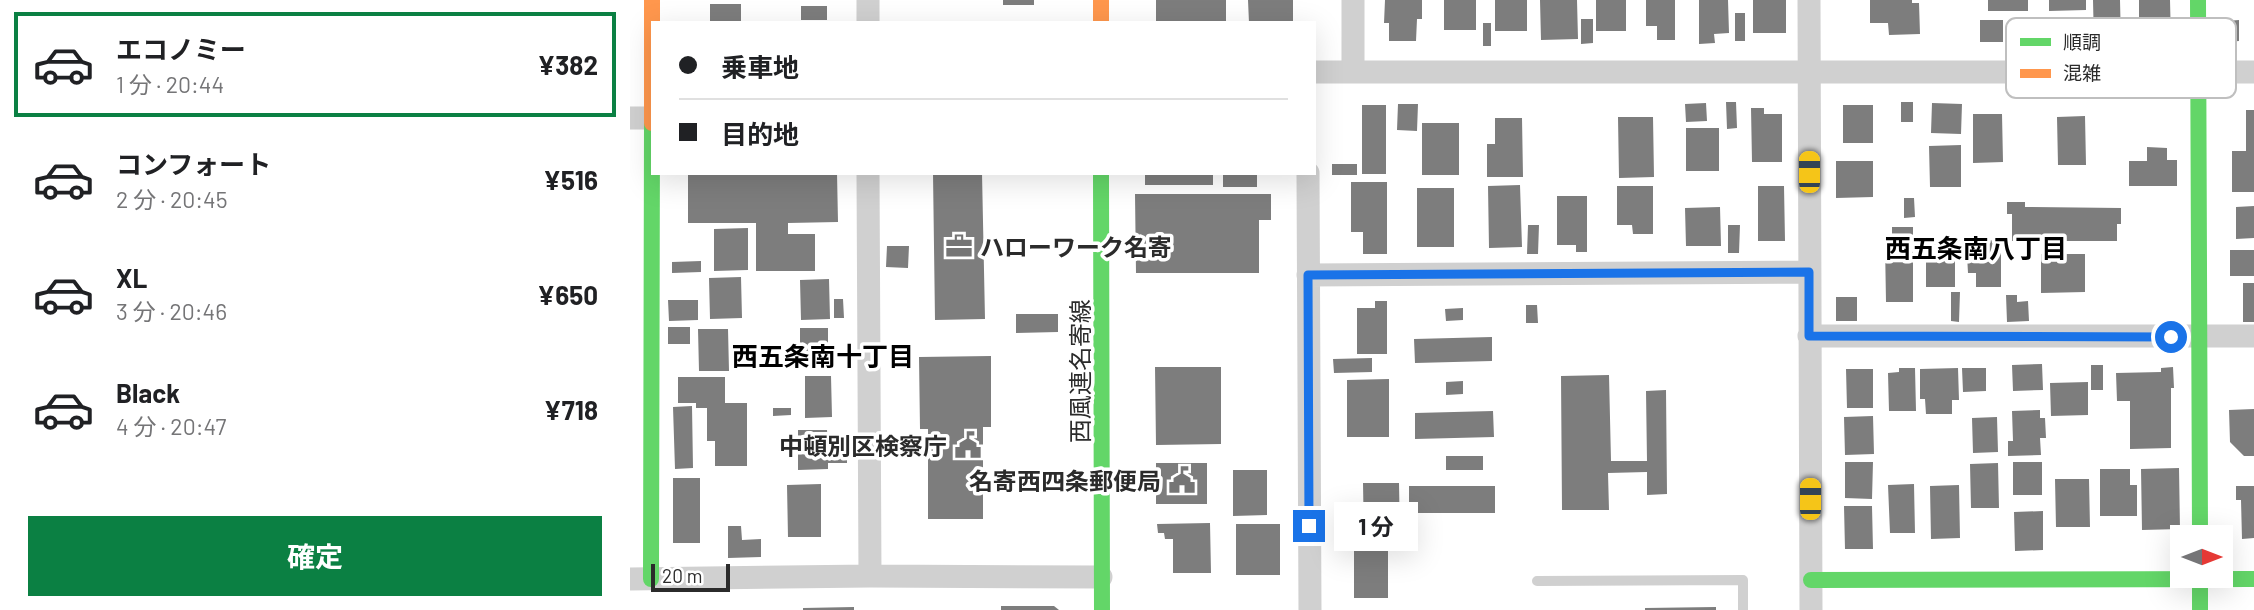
<!DOCTYPE html>
<html lang="ja">
<head>
<meta charset="utf-8">
<style>
	body { margin:0; font-family:Barlow,"Noto Sans JP",sans-serif; background:#f2f2f2; color:#202124; height:100vh; display:flex; flex-direction:column; font-size:26px; white-space:nowrap }
	* { box-sizing:border-box; margin:0 }
	p { font-size:23px; color:#757577 }
	.icon { flex:none; width:38px; height:38px; fill:none; stroke:currentColor; stroke-width:2; stroke-linecap:round; stroke-linejoin:round }
	.map { position:relative; flex:1; overflow:hidden }
	.sheet { display:flex; flex-direction:column; background:#fff; width:630px }
	.sheet>* { flex:none }
	.hud { position:absolute; left:21px; top:21px; width:665px; height:154px; border-radius:0px; box-shadow:0 7px 28px #0002; display:grid; align-content:center; height:154px; padding:0 28px; background:#fff }
	.needle { width:46px; rotate:90deg }
	.tools { position:absolute; left:1540px; top:525px; display:grid; gap:14px }
	.tools a { display:grid; place-items:center; width:63px; height:63px; border-radius:0px; background:#fff; box-shadow:0 7px 28px #0002; font-size:35px }
	.scale { position:absolute; left:21px; bottom:18px; width:79px; box-sizing:border-box; padding-left:7px; border:4px solid #2b2b2b; border-top:0; font-size:19px; line-height:24px; white-space:nowrap; color:#2b2b2b; -webkit-text-stroke:5px #fff; paint-order:stroke }
	.end { position:absolute; width:32px; height:32px; margin:-16px; border:9px solid #1a73e8; background:#fff; box-shadow:0 0 0 4px #fff }
	.from { border-radius:50% }
	.bubble { position:absolute; height:49px; border-radius:0px; background:#fff; box-shadow:0 7px 28px #0002; font-size:23px; font-weight:700; line-height:49px; text-align:center }
	.car { position:absolute; width:21px; height:42px; margin:-21px -10px; border-radius:9px; box-shadow:0 0 5px 2px #0007; background:linear-gradient(#f5c518 24%,#345 0 40%,#f5c518 0 76%,#345 0 86%,#f5c518 0) }
	.hud b { display:flex; align-items:center; gap:24px; height:66px; font-size:26px }
	.hud b+b { border-top:2px solid #e0e0e0 }
	.hud i { width:18px; height:18px; background:#202124 }
	ul { padding:12px 0 0; list-style:none }
	li { display:flex; align-items:center; gap:21px; height:105px; margin:0 14px 10px; padding:0 14px; border:4px solid transparent; border-radius:0px }
	li div { flex:1 }
	li b { display:block; font-size:26px }
	li em { font-style:normal; font-weight:700 }
	li.current { border-color:#0b8043 }
	li>.icon { width:63px; height:63px; stroke-width:1.5 }
	.button { display:flex; gap:14px; margin-top:auto; padding:14px 28px }
	.button a { flex:1; height:80px; border-radius:0px; background:#0b8043; color:#fff; font-size:28px; font-weight:700; line-height:80px; text-align:center }
	main { display:flex; flex:1; min-height:0 }
	.map>svg:first-child { display:block }
</style>
</head>
<body>
<main>
<section class="sheet">
<ul>
<li class="current"><svg class="icon" aria-label="car" viewBox="0 0 24 24"><path d="M5 17H2v-5l4-1 3-4h7l3 4 3 1v5h-3M9 17h6M6 11h13"/><circle cx="7" cy="17" r="2"/><circle cx="17" cy="17" r="2"/></svg><div><b>エコノミー</b><p>1 分 · 20:44</p></div><em>¥382</em></li>
<li><svg class="icon" aria-label="car" viewBox="0 0 24 24"><path d="M5 17H2v-5l4-1 3-4h7l3 4 3 1v5h-3M9 17h6M6 11h13"/><circle cx="7" cy="17" r="2"/><circle cx="17" cy="17" r="2"/></svg><div><b>コンフォート</b><p>2 分 · 20:45</p></div><em>¥516</em></li>
<li><svg class="icon" aria-label="car" viewBox="0 0 24 24"><path d="M5 17H2v-5l4-1 3-4h7l3 4 3 1v5h-3M9 17h6M6 11h13"/><circle cx="7" cy="17" r="2"/><circle cx="17" cy="17" r="2"/></svg><div><b>XL</b><p>3 分 · 20:46</p></div><em>¥650</em></li>
<li><svg class="icon" aria-label="car" viewBox="0 0 24 24"><path d="M5 17H2v-5l4-1 3-4h7l3 4 3 1v5h-3M9 17h6M6 11h13"/><circle cx="7" cy="17" r="2"/><circle cx="17" cy="17" r="2"/></svg><div><b>Black</b><p>4 分 · 20:47</p></div><em>¥718</em></li>
</ul>
<div class="button"><a>確定</a></div>
</section>
<div class="map">
<svg width="1624" height="610" viewBox="0 0 1624 610">
	<rect width="100%" height="100%" fill="#fff"/>
	<path fill="#7d7d7d" d="M373,0H404V5H373Z
		M526,0H596V23H526Z
		M618,0H663V23H619Z
		M755,0H792V19H787L786,41H759V23H754Z
		M814,0H846V30H814Z
		M865,0H897V31H865Z
		M910,0H947L948,39L911,40Z
		M966,0H996V31H966Z
		M1016,0H1045V40H1027V26H1016Z
		M1069,0H1098L1099,33L1084,34L1085,43L1069,44Z
		M1123,0H1156V33H1123Z
		M1240,0H1282V3H1289L1290,34L1259,35L1258,23H1240Z
		M1358,0H1398V11H1358Z
		M1419,0H1456V10L1419,11Z
		M1463,0H1490L1491,43L1464,44Z
		M1509,0H1540L1541,41H1509Z
		M80,4H111V23H80Z
		M171,6H197V20H171Z
		M1105,13H1115V41H1105Z
		M951,19H963V43L951,44Z
		M1350,20H1373V42H1350Z
		M1609,20V41L1598,42L1597,21Z
		M853,23H861V46H853Z
		M1096,102H1106L1107,128L1097,129Z
		M1271,102H1283V122H1271Z
		M1076,103L1077,121L1056,122L1055,104Z
		M1302,103L1332,104L1331,134L1301,133Z
		M768,104H788L787,131L767,130Z
		M732,105H756V174H732Z
		M1213,105H1243V143H1213Z
		M1121,108H1134V114H1152V162H1122Z
		M1616,110H1624V192H1602V151H1616Z
		M1343,114H1372L1373,162L1343,163Z
		M1455,116L1456,165H1428L1427,117Z
		M988,117H1023L1024,177L989,178Z
		M865,118H892L893,177H857V144H865Z
		M792,123H829V175H792Z
		M1056,128H1089V171H1056Z
		M1331,145V187H1300L1299,146Z
		M1517,147L1537,148V160H1547V186H1499V161H1517Z
		M1206,161H1243V197L1206,198Z
		M702,164H727V175H702Z
		M58,173H207L208,222L158,223V234H185V271H126V223H58Z
		M303,173H352L355,319L305,320Z
		M515,173H583V185H515Z
		M593,173H627V187H593Z
		M721,182H757V254H733V232H721Z
		M890,185L892,247L859,248L858,186Z
		M987,186H1023V234H1003L1002,225H987Z
		M1128,186H1154L1155,241H1128Z
		M787,188H824V247H787Z
		M505,194H641V220H629V273H506Z
		M927,196H957V252H946V245H927Z
		M1274,198H1284L1285,217L1274,218Z
		M1377,202H1395V207L1491,208V224H1487V241H1382V214H1377Z
		M1624,206V238L1606,239V207Z
		M1090,207L1091,246H1056L1055,208Z
		M898,225H909L908,254H897Z
		M1098,225H1110L1109,253H1098Z
		M1262,227H1283V302H1256L1255,244H1262Z
		M118,228V270L84,271V229Z
		M1371,240V287H1346V273H1338L1337,255H1345V241Z
		M1296,242H1325V287H1296Z
		M257,246H279L278,268L256,267Z
		M1600,250H1624V276H1600Z
		M1411,254H1455V292L1411,293Z
		M71,261V272L42,273V262Z
		M111,277L112,318L80,319L79,278Z
		M199,279L200,319L171,320L170,280Z
		M1613,283H1624V322H1613Z
		M1321,292H1330L1329,322L1321,321Z
		M1376,295H1387V302L1398,301L1399,321L1377,322Z
		M1206,297H1227V321H1206Z
		M204,299H213L214,318H204Z
		M38,300H68V320L39,321Z
		M745,301H757V354H727V308H745Z
		M896,305H907L908,323H896Z
		M833,308V320L816,321L815,309Z
		M386,314H428V332L386,333Z
		M38,327H60V344H38Z
		M170,328H198V363H170Z
		M68,329H98L99,371H69Z
		M862,337V361L785,363L784,339Z
		M361,356V427H353V519H298V429H290L289,357Z
		M742,358V372L704,373L703,359Z
		M1412,364L1413,390L1383,391L1382,365Z
		M1461,365H1473V390H1461Z
		M525,367H591V444L526,445Z
		M1543,367L1544,388H1541V448L1500,449V401H1487L1486,373L1531,372V368Z
		M1269,368H1285L1286,411H1259L1258,373L1269,372Z
		M1328,368L1329,400H1322V414H1296L1295,399H1290V369Z
		M1332,368H1356V391L1333,392Z
		M1216,369H1243V408H1217Z
		M979,375L981,461H1017L1016,391L1036,390L1037,494L1017,495V472L978,473L979,510H932L931,376Z
		M175,376H201L202,417L175,418Z
		M48,377H95V403H117V466H85V441H77V408H66V403H48Z
		M759,379V437H717V380Z
		M833,381V394L816,395V382Z
		M1458,382V415L1421,416L1420,383Z
		M62,406L63,468L45,469L43,407Z
		M143,408H161V415L143,416Z
		M1624,409V456H1614L1600,442L1599,410Z
		M1410,410V418H1415L1416,438H1410L1411,455L1378,456V441H1383L1382,411Z
		M863,411L864,437L785,439V413Z
		M1243,416L1244,454L1215,455L1214,417Z
		M1367,417L1368,452L1343,453L1342,418Z
		M168,430H197L198,444H217V463H198V469L168,470Z
		M816,456H853V470H816Z
		M1215,462H1243L1242,499L1215,498Z
		M1383,462H1412V495H1383Z
		M526,463H577V504H526Z
		M1368,463L1369,508H1341L1340,464Z
		M1549,468L1550,529L1512,530L1511,469Z
		M1470,469H1500V485H1507V516H1470Z
		M603,470H637V515L603,516Z
		M43,478H70V543H43Z
		M1425,479H1459L1460,527H1426Z
		M733,483H769L770,539H734Z
		M191,484V537H158L157,485Z
		M1284,484L1285,533H1260L1258,485Z
		M1329,485L1330,538L1301,539L1300,486Z
		M779,486H865V513H779Z
		M1606,486H1624V538L1612,539L1611,500H1606Z
		M1214,506H1242L1243,549H1215Z
		M1413,511V550L1385,551L1384,512Z
		M580,523L581,573H543V539H535L534,533H528L527,524Z
		M606,524H650V575H606Z
		M98,526H111L112,540L131,539V557L98,558Z
		M724,548H758V598H724Z
		M371,606H424L429,610H371Z
		M224,607V610H173V608Z
		M1086,607V610H1015V608Z"/>
	<g fill="none" stroke-linecap="round" stroke-linejoin="round">
		<path stroke="#d0d0d0" stroke-width="10" d="M907,581L1113,580V610"/>
		<path stroke="#d0d0d0" stroke-width="23" d="M238,0V23
			M1179,0L1181,610
			M723,71V0
			M684,72H1624
			M0,118H23
			M238,173L240,576
			M678,173L680,610
			M678,275L1179,272
			M1179,336H1624
			M0,579L240,576L471,577"/>
		<path stroke="#63d668" stroke-width="16" d="M1568,0L1570,537
			M471,173L472,610
			M1570,576V610
			M21,579L22,123
			M1181,580L1624,579"/>
		<path stroke="#ff974d" stroke-width="16" d="M471,0V23
			M22,123V0"/>
	</g>
	<g fill="none" stroke-linecap="round" stroke-linejoin="round">
		<path stroke="#1a73e8" stroke-width="9" d="M679,526L678,275L1179,272V336L1541,337"/>
	</g>
	<defs>
		<symbol id="office-bare" viewBox="-9 -9 18 18"><path d="M-6-3h4V-5.5h4V-3h4V5H-6ZM-1-4.5V-3h2v-1.5ZM-6 0V1H6V0Z" fill="#757575" stroke="#fff" stroke-width="2.5" paint-order="stroke"/></symbol>
		<symbol id="civic-bare" viewBox="-9 -9 18 18"><path d="M-.6-6.5H3V-4.5H.6V-3L4-1V1h2V6H-6V1h2V-1L-.6-3ZM-1.2 2.5V6h2.4V2.5Z" fill="#757575" stroke="#fff" stroke-width="2.5" paint-order="stroke"/></symbol>
	</defs>
	<g fill-rule="evenodd">
		<use href="#office-bare" x="310" y="227" width="38" height="38"/>
		<use href="#civic-bare" x="319" y="426" width="38" height="38"/>
		<use href="#civic-bare" x="533" y="461" width="38" height="38"/>
	</g>
	<g text-anchor="middle" dominant-baseline="central" stroke-width="7" stroke-linejoin="round" paint-order="stroke">
		<g font-size="24" font-weight="bold" fill="#2b2b2b" stroke="#fff" text-anchor="end">
			<text x="350" y="246" text-anchor="start">ハローワーク名寄</text>
			<text x="317" y="445">中頓別区検察庁</text>
			<text x="531" y="480">名寄西四条郵便局</text>
		</g>
		<g font-size="24" fill="#2b2b2b" stroke="#fff">
			<text transform="translate(449 371) rotate(-90)">西風連名寄線</text>
		</g>
		<g font-size="26" font-weight="bold" fill="#000" stroke="#fff">
			<text x="1346" y="247">西五条南八丁目</text>
			<text x="193" y="355">西五条南十丁目</text>
		</g>
	</g>
	<rect x="1376" y="18" width="230" height="80" rx="10" fill="#fff" stroke="#bfbfbf" stroke-width="2"/>
	<rect x="1390" y="38" width="31" height="8" fill="#63d668"/>
	<rect x="1390" y="69" width="31" height="9" fill="#ff974d"/>
	<g font-size="19" fill="#2b2b2b">
		<text x="1433" y="49">順調</text>
		<text x="1433" y="80">混雑</text>
	</g>
</svg>
<div class="tools">
<a><svg class="needle" viewBox="-14 -14 28 28"><path d="M0-13l5 13h-10z" fill="#e53935"/><path d="M0 13l5-13h-10z" fill="#757577"/></svg></a>
</div>
<div class="scale">20 m</div>
<i class="end from" style="left:1541px;top:337px"></i>
<i class="end" style="left:679px;top:526px"></i>
<div class="bubble" style="left:704px;top:502px;width:84px">1 分</div>
<i class="car" style="left:1179px;top:172px;rotate:0deg"></i>
<i class="car" style="left:1180px;top:499px;rotate:0deg"></i>
<div class="hud">
<b><i class="from"></i>乗車地</b>
<b><i></i>目的地</b>
</div>
</div>
</main>
</body>
</html>
